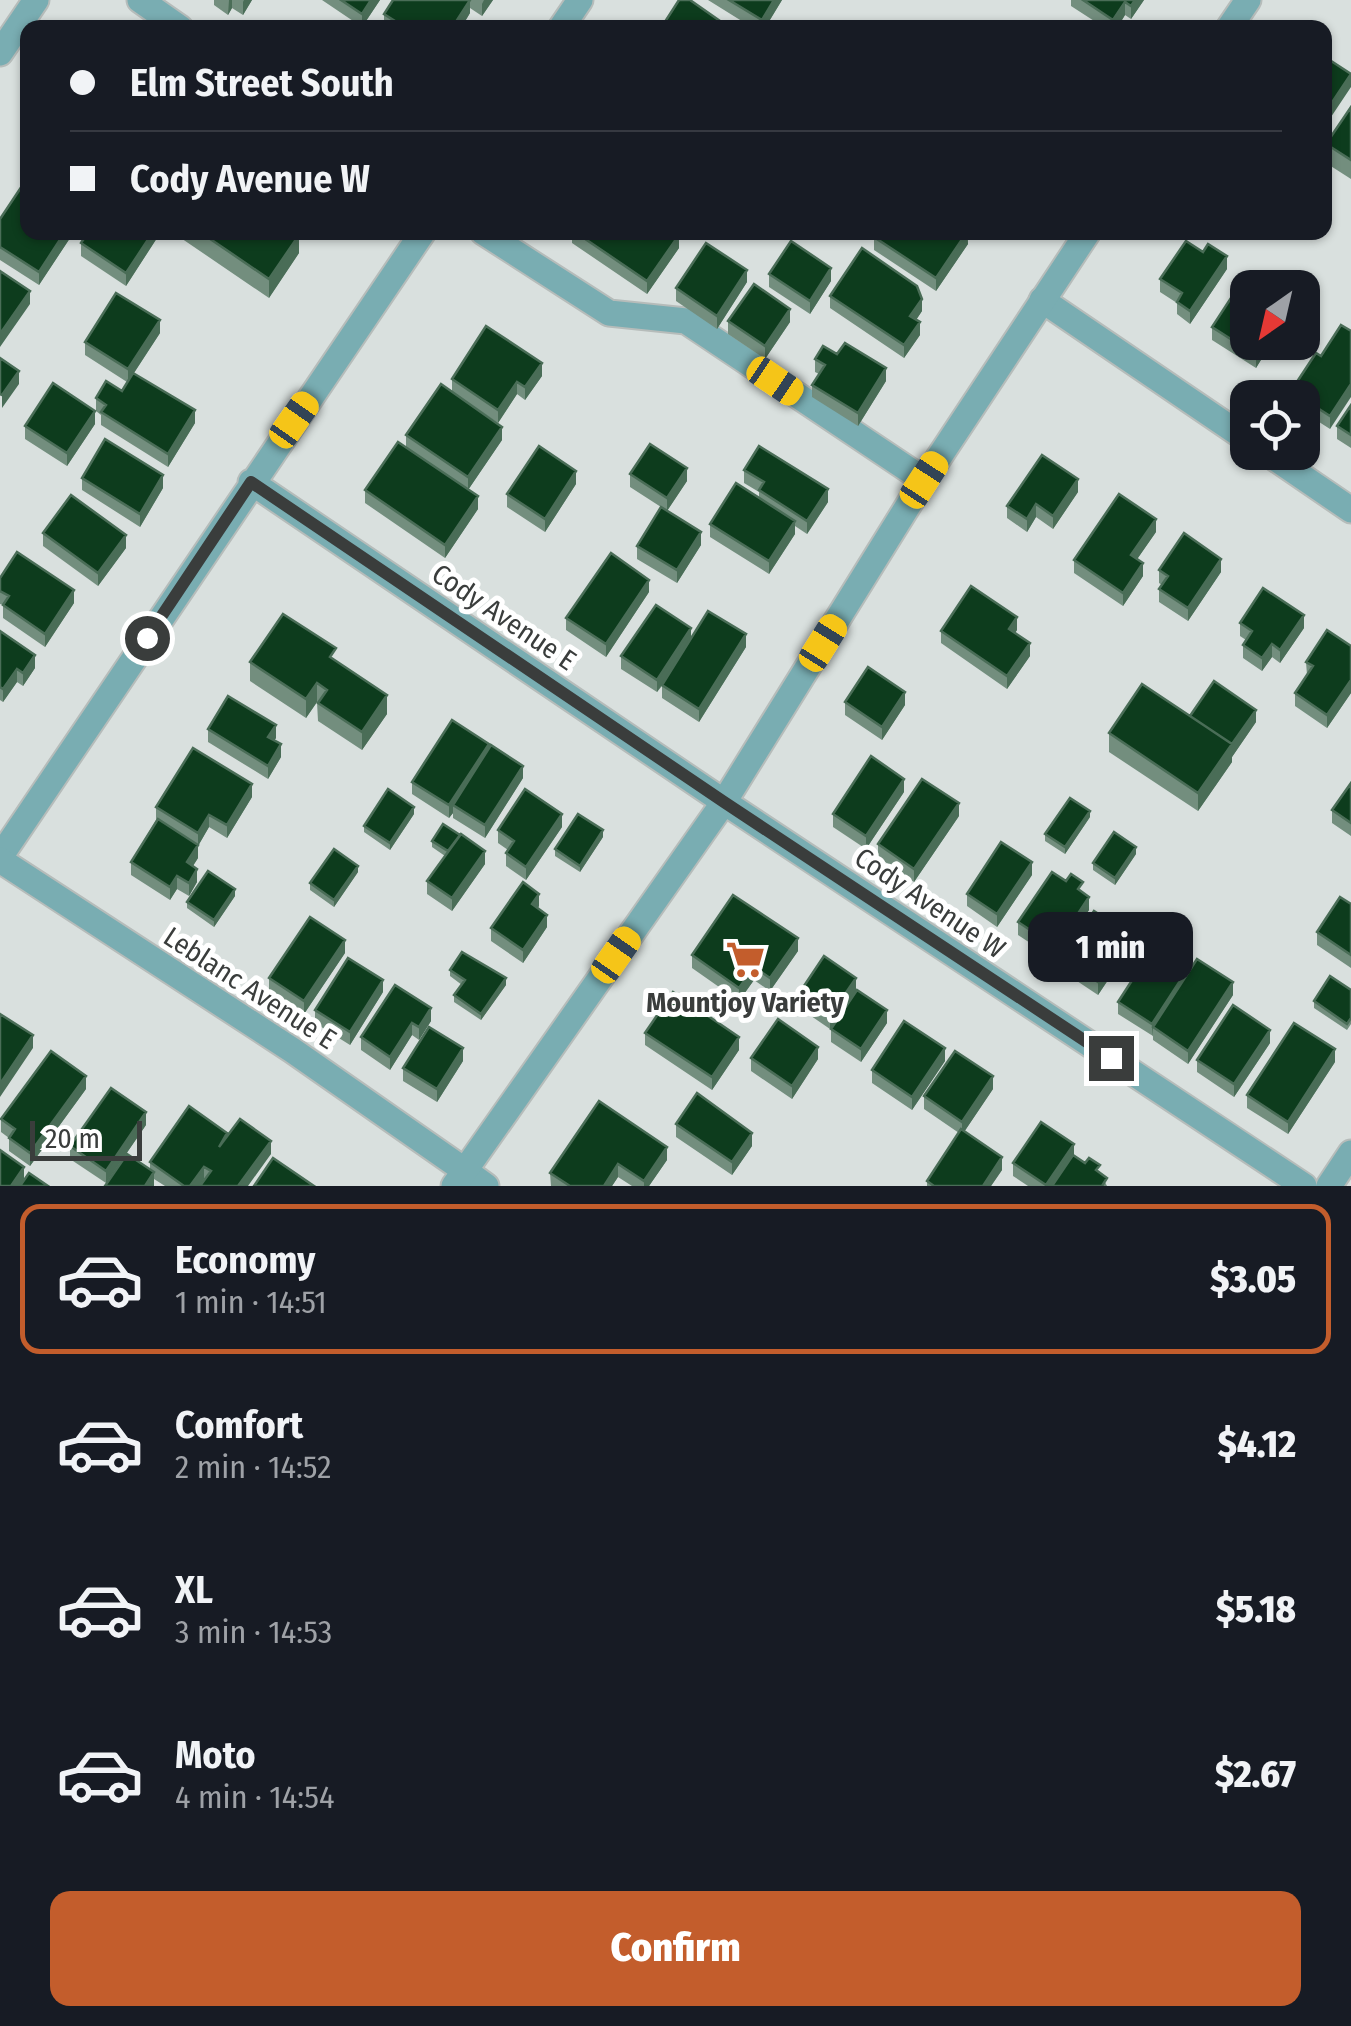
<!DOCTYPE html>
<html lang="en">
<head>
<meta charset="utf-8">
<style>
	body { margin:0; font-family:"Fira Sans Condensed",sans-serif; background:#20242c; color:#f1f3f6; height:100vh; display:flex; flex-direction:column; font-size:38px; white-space:nowrap }
	* { box-sizing:border-box; margin:0 }
	p { font-size:32px; color:#9ea1a6 }
	.icon { flex:none; width:55px; height:55px; fill:none; stroke:currentColor; stroke-width:2; stroke-linecap:round; stroke-linejoin:round }
	.map { position:relative; height:1186px; overflow:hidden }
	.panel { display:flex; flex-direction:column; background:#171b24; flex:1 }
	.panel>* { flex:none }
	.guide { position:absolute; left:20px; top:20px; width:1312px; height:220px; border-radius:20px; box-shadow:0 2px 8px #0004; display:grid; align-content:center; height:220px; padding:0 50px; background:#171b24 }
	.needle { width:65px; rotate:214deg }
	.tools { position:absolute; left:1230px; top:270px; display:grid; gap:20px }
	.tools a { display:grid; place-items:center; width:90px; height:90px; border-radius:20px; background:#171b24; box-shadow:0 2px 8px #0004; font-size:50px }
	.scale { position:absolute; left:30px; bottom:25px; width:112px; box-sizing:border-box; padding-left:10px; border:5px solid #3a3d3c; border-top:0; font-size:28px; line-height:35px; white-space:nowrap; color:#3a3d3c; -webkit-text-stroke:8px #fff; paint-order:stroke }
	.end { position:absolute; width:45px; height:45px; margin:-22px; border:12px solid #3a3d3c; background:#fff; box-shadow:0 0 0 5px #fff }
	.from { border-radius:50% }
	.bubble { position:absolute; height:70px; border-radius:20px; background:#171b24; box-shadow:0 2px 8px #0004; font-size:32px; font-weight:800; line-height:70px; text-align:center }
	.car { position:absolute; width:30px; height:60px; margin:-30px -15px; border-radius:12px; box-shadow:0 0 8px 2px #0007; background:linear-gradient(#f5c518 24%,#345 0 40%,#f5c518 0 76%,#345 0 86%,#f5c518 0) }
	.guide b { display:flex; align-items:center; gap:35px; height:95px; font-size:38px }
	.guide b+b { border-top:2px solid #363941 }
	.guide i { width:25px; height:25px; background:#f1f3f6 }
	ul { padding:18px 0 0; list-style:none }
	li { display:flex; align-items:center; gap:30px; height:150px; margin:0 20px 15px; padding:0 30px; border:5px solid transparent; border-radius:20px }
	li div { flex:1 }
	li b { display:block; font-size:38px }
	li em { font-style:normal; font-weight:800 }
	li.selected { border-color:#c35d2c }
	li>.icon { width:90px; height:90px; stroke-width:1.5 }
	.cta { display:flex; gap:20px; margin-top:auto; padding:20px 50px }
	.cta a { flex:1; height:115px; border-radius:20px; background:#c35d2c; color:#fff; font-size:40px; font-weight:800; line-height:115px; text-align:center }
	.map>svg:first-child { display:block }
</style>
</head>
<body>
<div class="map">
<svg width="1351" height="1186" viewBox="0 0 1351 1186">
	<rect width="100%" height="100%" fill="#d9e0de"/>
	<g fill="none" stroke-linecap="round" stroke-linejoin="round">
		<defs>
			<path id="minor" d="M140,0L180,28
				M561,28L580,0
				M0,53L36,0
				M483,232L609,313L686,321L924,480
				M1042,300L1248,440
				M1266,452L1351,510
				M251,482L724,802L1304,1186
				M0,857L423,232
				M464,1170L486,1186
				M1329,1186L1351,1153"/>
			<path id="tertiary" d="M1229,28L1248,0
				M0,860L292,1050L464,1170
				M454,1186L724,802L924,480L1088,232"/>
		</defs>
		<use href="#minor" stroke="#b6bcba" stroke-width="29"/>
		<use href="#tertiary" stroke="#b6bcba" stroke-width="29"/>
		<use href="#minor" stroke="#79adb2" stroke-width="25"/>
		<use href="#tertiary" stroke="#79adb2" stroke-width="25"/>
	</g>
	<path fill="#738e7e" d="M214,0H252L243,15L232,8L228,15L214,5Z
		M322,0H380L362,27Z
		M393,0H493L482,16L470,8V13L461,28H386L384,26V14Z
		M708,0H782L765,28H753Z
		M1071,0H1144L1131,19L1125,15L1117,28H1105L1071,6Z
		M1351,107V179L1326,163V144Z
		M0,219L74,232L39,285L0,260Z
		M157,232V238L126,286L81,256V243Z
		M172,232H296L299,253L269,298Z
		M572,232H675L679,248L647,294L572,243Z
		M968,232V244L936,291L874,250V237Z
		M1227,269L1190,324L1177,314V303L1160,292V279Z
		M769,274L831,281L810,314L769,287Z
		M747,282L717,329L676,301V288Z
		M830,296L922,311L916,320L920,335L904,358L830,308Z
		M728,321L790,322L765,359L728,334Z
		M1212,327L1248,342H1272L1256,368L1212,340Z
		M1351,331L1330,429L1302,411V398H1291V391L1321,356Z
		M160,333L134,373L195,423L168,467L101,425V415L96,411V398L122,391L127,382L85,355V342Z
		M837,354L886,381L858,426L812,397V385L819,374L815,372V359Z
		M542,376L525,400L517,394L498,423L467,402L502,440L468,490L478,509L445,558L365,503V490L406,447V435L452,392V379Z
		M1351,405V448L1337,439V426Z
		M95,424L67,466L25,439V426Z
		M744,470L828,502L807,534L795,526V534L769,574L710,537V524L759,498V492L744,483Z
		M630,474L687,481L667,511L701,545L677,583L637,559V546L661,507L630,487Z
		M82,478L163,488L140,527L82,490Z
		M576,484L545,532L507,507V494Z
		M1078,492L1053,529L1036,517L1027,532L1007,518V506Z
		M1156,532L1137,559L1143,576L1123,606L1074,573V560Z
		M43,533L126,548L98,586L43,546Z
		M1159,570L1221,572L1188,621L1159,602V589L1162,585L1159,583Z
		M0,578L74,603L45,647L3,618V605L0,604Z
		M649,592L606,657L566,630V618Z
		M1240,623L1304,628L1280,663L1272,657L1262,671L1243,658V645L1246,640L1240,636Z
		M1017,630L1015,633L1030,656L1007,689L941,643V631Z
		M0,631L35,668L23,686L17,682L3,702L0,700Z
		M691,638L746,647L699,722L662,698V686L657,692L621,669V656Z
		M1351,646V693L1327,728L1295,706V693L1307,675L1306,662Z
		M336,660L387,714L362,750L318,721L317,702L306,718L250,681V662Z
		M845,702L905,705L882,740L845,715Z
		M1190,716L1256,722L1232,757V762L1198,811L1109,752V733Z
		M208,729L276,738L274,740L281,757L268,779L208,742Z
		M489,748L523,778L485,838L453,818V813L449,818L412,794V782Z
		M1351,783V836L1332,823V810Z
		M904,792L866,849L833,827V814Z
		M252,797L227,838L209,827L198,846V858L193,866L197,882L189,896L177,889L170,900L131,875V862L156,820V807Z
		M414,814L390,850L364,832V826Z
		M959,816L914,882L878,857V844Z
		M1090,817L1065,854L1045,841V834Z
		M562,827L526,880L506,866V853L508,850L498,843V830Z
		M603,837L580,872L555,856V849Z
		M432,841L485,864L452,911L427,894V881L445,856L432,847Z
		M1136,854L1115,885L1093,870V863Z
		M358,872L334,907L310,890V883Z
		M1032,875L997,927L967,906V894Z
		M1083,893L1089,910L1056,960L1018,935V922Z
		M235,896L214,927L187,908V902Z
		M1351,904V968L1317,945V932Z
		M539,906L538,908L547,927L523,963L491,941V928Z
		M1130,947L1098,995L1062,971V958Z
		M798,951L770,991L754,980L739,1001L692,968V955Z
		M345,953L304,1014L269,991V978Z
		M1191,968L1233,995L1188,1064L1153,1040V1036L1118,1014V1002Z
		M450,970L506,985L481,1020L454,1002V995L462,985L450,976Z
		M395,985L431,1021L419,1040L412,1035L390,1070L361,1050V1037Z
		M1351,990V1024L1347,1030L1314,1008V1001Z
		M856,991L830,1029L798,1007V995Z
		M383,992L350,1045L315,1023V1010Z
		M887,1023L861,1062L831,1042V1029Z
		M645,1033L739,1050L712,1090L645,1045Z
		M1270,1043L1234,1097L1197,1072V1060Z
		M751,1058L818,1059L792,1099L751,1071Z
		M463,1061L437,1102L403,1081V1068Z
		M945,1061L912,1110L872,1083V1070Z
		M1335,1062L1288,1134L1247,1108V1095Z
		M86,1089L30,1166L9,1151V1138L1,1132V1119Z
		M993,1089L964,1132L1002,1170L991,1186H927V1181L959,1133L924,1109V1096Z
		M599,1101L667,1160L649,1186H632L618,1177L612,1186H551L550,1173Z
		M676,1124L752,1146L732,1175L676,1137Z
		M146,1125L106,1183L70,1159V1146Z
		M271,1154L199,1186H165L154,1179V1186H105L150,1169V1162Z
		M1074,1155L1100,1172L1107,1186H1028L1013,1176V1163Z"/>
	<path fill="#4a6d57" d="M229,0H232V8L228,15Z
		M244,0H252L243,15V2Z
		M371,0H380L362,27V14Z
		M470,0V13L461,28H452Z
		M484,0H493L482,16V4Z
		M774,0H782L765,28H762V20Z
		M1135,0H1144L1131,19V6Z
		M1125,2V15L1117,28H1113V20Z
		M1351,74V87L1325,126V113Z
		M65,232H74L39,285V272Z
		M153,232H157V238L126,286V273Z
		M967,232L968,244L936,291V278Z
		M299,235V253L269,298V279Z
		M679,235V248L647,294V281Z
		M1227,256V269L1190,324V311Z
		M831,268V281L810,314V301Z
		M747,270V282L717,329V316Z
		M30,291V304L0,347V334Z
		M922,299V311L910,329V316Z
		M790,309V322L765,359V346Z
		M160,320V333L128,382V369Z
		M920,322V335L904,358V345Z
		M1264,342H1272L1256,368V355Z
		M542,363V376L525,400V387Z
		M886,368V381L858,426V413Z
		M19,371V384L2,408V395Z
		M517,382V394L498,423V410Z
		M1351,384V397L1330,429V416Z
		M195,410V423L168,467V454Z
		M95,411V424L67,466V453Z
		M502,427V440L468,490V477Z
		M687,468V481L667,511V498Z
		M576,471V484L545,532V519Z
		M163,475V488L140,527V514Z
		M1078,479V492L1053,529V516Z
		M828,489V502L807,534V521Z
		M478,496V509L445,558V545Z
		M1036,504V517L1027,532V519Z
		M1156,519V532L1131,568V555Z
		M795,521V534L769,574V561Z
		M701,532V545L677,583V570Z
		M126,535V548L98,586V573Z
		M1221,559V572L1188,621V608Z
		M1143,563V576L1123,606V593Z
		M649,580V592L606,657V644Z
		M74,590V603L45,647V634Z
		M1304,615V628L1280,663V650Z
		M1017,617V630L1009,641V629Z
		M691,628V641L657,692V680Z
		M746,634V647L699,722V709Z
		M1030,643V656L1007,689V676Z
		M1272,644V657L1262,671V658Z
		M35,655V668L23,686V673Z
		M17,669V682L3,702V689Z
		M1351,680V693L1327,728V715Z
		M317,683V702L306,718V699Z
		M905,692V705L882,740V727Z
		M387,695V714L362,750V732Z
		M1256,710V722L1232,757V744Z
		M276,725V738L268,750V737Z
		M281,744V757L268,779V766Z
		M489,744V757L453,805V813L449,818V805Z
		M1232,744V762L1198,811V793Z
		M523,766V778L485,838V825Z
		M904,779V792L866,849V836Z
		M252,784V797L227,838V825Z
		M959,803V816L914,882V869Z
		M414,807V814L390,850V843Z
		M1090,811V817L1065,854V847Z
		M562,814V827L526,880V867Z
		M209,815V827L198,846V833Z
		M603,830V837L580,872V866Z
		M198,845V858L187,875V862Z
		M1136,847V854L1115,885V878Z
		M485,851V864L452,911V898Z
		M1032,862V875L997,927V914Z
		M358,866V872L334,907V900Z
		M197,869V882L189,896V883Z
		M177,876V889L170,900V887Z
		M235,889V896L214,927V920Z
		M539,894V906L532,917V904Z
		M1089,897V910L1056,960V947Z
		M547,915V927L523,963V950Z
		M1130,934V947L1098,995V982Z
		M798,938V951L770,991V978Z
		M345,940V953L304,1014V1001Z
		M1191,964V977L1153,1027L1152,1037V1024Z
		M754,967V980L739,1001V988Z
		M506,978V985L481,1020V1014Z
		M856,978V991L830,1029V1016Z
		M383,980V992L350,1045V1032Z
		M1233,982V995L1188,1064V1051Z
		M431,1008V1021L419,1040V1027Z
		M887,1010V1023L861,1062V1049Z
		M412,1023V1035L390,1070V1057Z
		M1270,1030V1043L1234,1097V1084Z
		M33,1035V1048L0,1097V1084Z
		M739,1037V1050L712,1090V1077Z
		M818,1047V1059L792,1099V1086Z
		M463,1048V1061L437,1102V1089Z
		M945,1048V1061L912,1110V1097Z
		M1335,1049V1062L1288,1134V1122Z
		M86,1076V1089L30,1166V1153Z
		M993,1076V1089L962,1135V1122Z
		M146,1112V1125L106,1183V1171Z
		M752,1133V1146L732,1175V1162Z
		M271,1141V1154L248,1186H238Z
		M1074,1144V1157L1054,1186H1046Z
		M667,1147V1160L649,1186H644V1181Z
		M1002,1157V1170L991,1186H983Z
		M618,1164V1177L612,1186H604Z
		M24,1167V1179L20,1186H11Z
		M204,1167V1179L199,1186H190Z
		M154,1172V1186H145Z"/>
	<path fill="#0d3c1d" stroke="#4a6d57" stroke-width="2.5" d="M341,0H371L362,14Z
		M393,0H470L452,28H406L384,14Z
		M679,0H690L730,28H661Z
		M729,0H774L762,20Z
		M1083,0H1135L1131,6L1125,2L1113,20Z
		M1325,57L1351,74L1325,113Z
		M1351,107V160L1326,144Z
		M28,177V232H65L39,272L0,247V219Z
		M88,232H153L126,273L81,243Z
		M200,232H296L299,235L269,279Z
		M575,232H675L679,235L647,281Z
		M877,232H967L936,278L874,237Z
		M791,241L831,268L810,301L769,274Z
		M1186,241L1203,252L1208,244L1227,256L1190,311L1177,302L1182,293L1160,279Z
		M706,243L747,270L717,316L676,288Z
		M862,248L917,286L922,299L910,316L920,322L904,345L830,296Z
		M0,271L30,291L0,334Z
		M1246,275L1265,288H1248V342H1264L1256,355L1212,327Z
		M754,284L790,309L765,346L728,321Z
		M116,293L160,320L128,369L85,342Z
		M1341,325L1351,331V384L1330,416L1291,391L1316,353L1321,356Z
		M486,326L542,363L525,387L517,382L498,410L452,379Z
		M845,343L886,368L858,413L812,385L825,365L815,359L823,346L837,354Z
		M0,358L19,371L2,395L0,394Z
		M133,373L195,410L168,454L101,412L106,405L96,398L106,381L122,391Z
		M53,383L95,411L67,453L25,426Z
		M441,384L502,427L468,477L406,435Z
		M1351,405V435L1337,426Z
		M105,439L163,475L140,514L82,478Z
		M398,442L478,496L445,545L365,490Z
		M650,444L687,468L667,498L630,474Z
		M539,446L576,471L545,519L507,494Z
		M759,446L828,489L807,521L759,490L764,482L744,470Z
		M1042,455L1078,479L1053,516L1036,504L1027,519L1007,506Z
		M736,483L795,521L769,561L710,524Z
		M1119,494L1156,519L1131,555L1143,563L1123,593L1074,560Z
		M71,495L126,535L98,573L43,533Z
		M661,507L701,532L677,570L637,546Z
		M1184,533L1221,559L1188,608L1159,589L1168,576L1159,570Z
		M17,552L74,590L45,634L3,605L9,596L0,591V578Z
		M611,553L649,580L606,644L566,618Z
		M971,586L1017,617L1009,629L1030,643L1007,676L941,631Z
		M1263,588L1304,615L1280,650L1272,644L1262,658L1243,645L1252,631L1240,623Z
		M656,605L691,628L657,680L621,656Z
		M708,611L746,634L699,709L662,685Z
		M283,614L336,648L330,657L387,695L362,732L318,703L327,690L317,683L306,699L250,662Z
		M1327,630L1351,646V680L1327,715L1295,693L1313,666L1306,662Z
		M0,631L35,655L23,673L17,669L3,689L0,687Z
		M868,667L905,692L882,727L845,702Z
		M1214,681L1256,710L1232,744L1190,716Z
		M1142,684L1232,744L1198,793L1109,733Z
		M228,696L276,725L268,737L281,744L268,766L208,729Z
		M452,720L489,744L449,805L412,782Z
		M491,745L523,766L485,825L453,805Z
		M193,748L252,784L227,825L209,815L198,833L156,807Z
		M871,756L904,779L866,836L833,814Z
		M922,779L959,803L914,869L878,844Z
		M1351,783V823L1332,810Z
		M388,789L414,807L390,843L364,826Z
		M525,789L562,814L526,867L506,853L514,841L498,830Z
		M1070,798L1090,811L1065,847L1045,834Z
		M578,814L603,830L580,866L555,849Z
		M158,819L198,845L187,862L197,869L189,883L177,876L170,887L131,862Z
		M443,824L460,835L448,851L432,841Z
		M1114,832L1136,847L1115,878L1093,863Z
		M461,834L485,851L452,898L427,881Z
		M1001,842L1032,862L997,914L967,894Z
		M334,849L358,866L334,900L310,883Z
		M208,871L235,889L214,920L187,902Z
		M1052,872L1066,881L1071,874L1083,882L1078,889L1089,897L1056,947L1018,922Z
		M523,882L539,894L532,904L547,915L523,950L491,928Z
		M733,895L798,938L770,978L754,967L739,988L692,955Z
		M1340,897L1351,904V955L1317,932Z
		M1094,911L1130,934L1098,982L1062,958Z
		M310,917L345,940L304,1001L269,978Z
		M1155,945L1165,952L1167,948L1191,964L1152,1024L1118,1002Z
		M462,952L506,978L481,1014L454,995L465,980L450,970Z
		M824,956L856,978L830,1016L798,995Z
		M348,958L383,980L350,1032L315,1010Z
		M1197,959L1233,982L1188,1051L1153,1027Z
		M1330,976L1351,990V1018L1347,1024L1314,1001Z
		M395,985L431,1008L419,1027L412,1023L390,1057L361,1037Z
		M857,990L887,1010L861,1049L831,1029Z
		M673,992L739,1037L712,1077L645,1033Z
		M1233,1005L1270,1030L1234,1084L1197,1060Z
		M0,1014L33,1035L0,1084Z
		M778,1019L818,1047L792,1086L751,1058Z
		M904,1021L945,1048L912,1097L872,1070Z
		M1294,1023L1335,1049L1288,1122L1247,1095Z
		M429,1027L463,1048L437,1089L403,1068Z
		M51,1051L86,1076L30,1153L9,1138L15,1129L1,1119Z
		M955,1051L993,1076L962,1122L924,1096Z
		M111,1088L146,1112L106,1171L70,1146Z
		M697,1093L752,1133L732,1162L676,1124Z
		M599,1101L667,1147L644,1181L618,1164L604,1186H570L550,1173Z
		M189,1106L227,1133L219,1147L240,1119L271,1141L238,1186H200L211,1171L204,1167L190,1186H184L150,1162Z
		M1041,1122L1074,1144L1046,1185L1013,1163Z
		M961,1129L1002,1157L983,1186H934L927,1181Z
		M0,1150L24,1167L11,1186H0Z
		M127,1154L154,1172L145,1186H105Z
		M1073,1155L1085,1163L1089,1158L1100,1165L1096,1170L1107,1178L1102,1186H1052Z
		M273,1158L314,1186H254Z
		M29,1173L48,1186H20Z"/>
	<g fill="none" stroke-linecap="round" stroke-linejoin="round">
		<path stroke="#3a3d3c" stroke-width="12" d="M147,638L251,482L724,802L1111,1058"/>
	</g>
	<defs>
		<symbol id="supermarket-bare" viewBox="-9 -9 18 18"><path d="M-6-5.5h2.5l.6 2H6L4.5 2H-2.5L-4.4-4H-6ZM-1.5 3.2a1.3 1.3 0 1 0 .1 0ZM3 3.2a1.3 1.3 0 1 0 .1 0Z" fill="#c35d2c" stroke="#fff" stroke-width="2.5" paint-order="stroke"/></symbol>
	</defs>
	<g fill-rule="evenodd">
		<use href="#supermarket-bare" x="718" y="932" width="55" height="55"/>
	</g>
	<g text-anchor="middle" dominant-baseline="central" stroke-width="10" stroke-linejoin="round" paint-order="stroke">
		<g font-size="28" fill="#3a3d3c" stroke="#fff">
			<text transform="translate(504 617) rotate(34)">Cody Avenue E</text>
			<text transform="translate(930 903) rotate(34)">Cody Avenue W</text>
			<text transform="translate(250 988) rotate(33)">Leblanc Avenue E</text>
		</g>
		<g font-size="28" font-weight="bold" fill="#3a3d3c" stroke="#fff">
			<text x="745" y="1002">Mountjoy Variety</text>
		</g>
	</g>
</svg>
<div class="tools">
<a><svg class="needle" viewBox="-14 -14 28 28"><path d="M0-13l5 13h-10z" fill="#e53935"/><path d="M0 13l5-13h-10z" fill="#9ea1a6"/></svg></a>
<a><svg class="icon" aria-label="locate" viewBox="0 0 24 24"><circle cx="12" cy="12" r="6"/><path d="M12 2v4M12 18v4M2 12h4M18 12h4"/></svg></a>
</div>
<div class="scale">20 m</div>
<i class="end from" style="left:147px;top:638px"></i>
<i class="end" style="left:1111px;top:1058px"></i>
<div class="bubble" style="left:1028px;top:912px;width:165px">1 min</div>
<i class="car" style="left:775px;top:381px;rotate:124deg"></i>
<i class="car" style="left:294px;top:420px;rotate:35deg"></i>
<i class="car" style="left:924px;top:480px;rotate:33deg"></i>
<i class="car" style="left:823px;top:643px;rotate:32deg"></i>
<i class="car" style="left:616px;top:955px;rotate:35deg"></i>
<div class="guide">
<b><i class="from"></i>Elm Street South</b>
<b><i></i>Cody Avenue W</b>
</div>
</div>
<section class="panel">
<ul>
<li class="selected"><svg class="icon" aria-label="car" viewBox="0 0 24 24"><path d="M5 17H2v-5l4-1 3-4h7l3 4 3 1v5h-3M9 17h6M6 11h13"/><circle cx="7" cy="17" r="2"/><circle cx="17" cy="17" r="2"/></svg><div><b>Economy</b><p>1 min · 14:51</p></div><em>$3.05</em></li>
<li><svg class="icon" aria-label="car" viewBox="0 0 24 24"><path d="M5 17H2v-5l4-1 3-4h7l3 4 3 1v5h-3M9 17h6M6 11h13"/><circle cx="7" cy="17" r="2"/><circle cx="17" cy="17" r="2"/></svg><div><b>Comfort</b><p>2 min · 14:52</p></div><em>$4.12</em></li>
<li><svg class="icon" aria-label="car" viewBox="0 0 24 24"><path d="M5 17H2v-5l4-1 3-4h7l3 4 3 1v5h-3M9 17h6M6 11h13"/><circle cx="7" cy="17" r="2"/><circle cx="17" cy="17" r="2"/></svg><div><b>XL</b><p>3 min · 14:53</p></div><em>$5.18</em></li>
<li><svg class="icon" aria-label="car" viewBox="0 0 24 24"><path d="M5 17H2v-5l4-1 3-4h7l3 4 3 1v5h-3M9 17h6M6 11h13"/><circle cx="7" cy="17" r="2"/><circle cx="17" cy="17" r="2"/></svg><div><b>Moto</b><p>4 min · 14:54</p></div><em>$2.67</em></li>
</ul>
<div class="cta"><a>Confirm</a></div>
</section>
</body>
</html>
